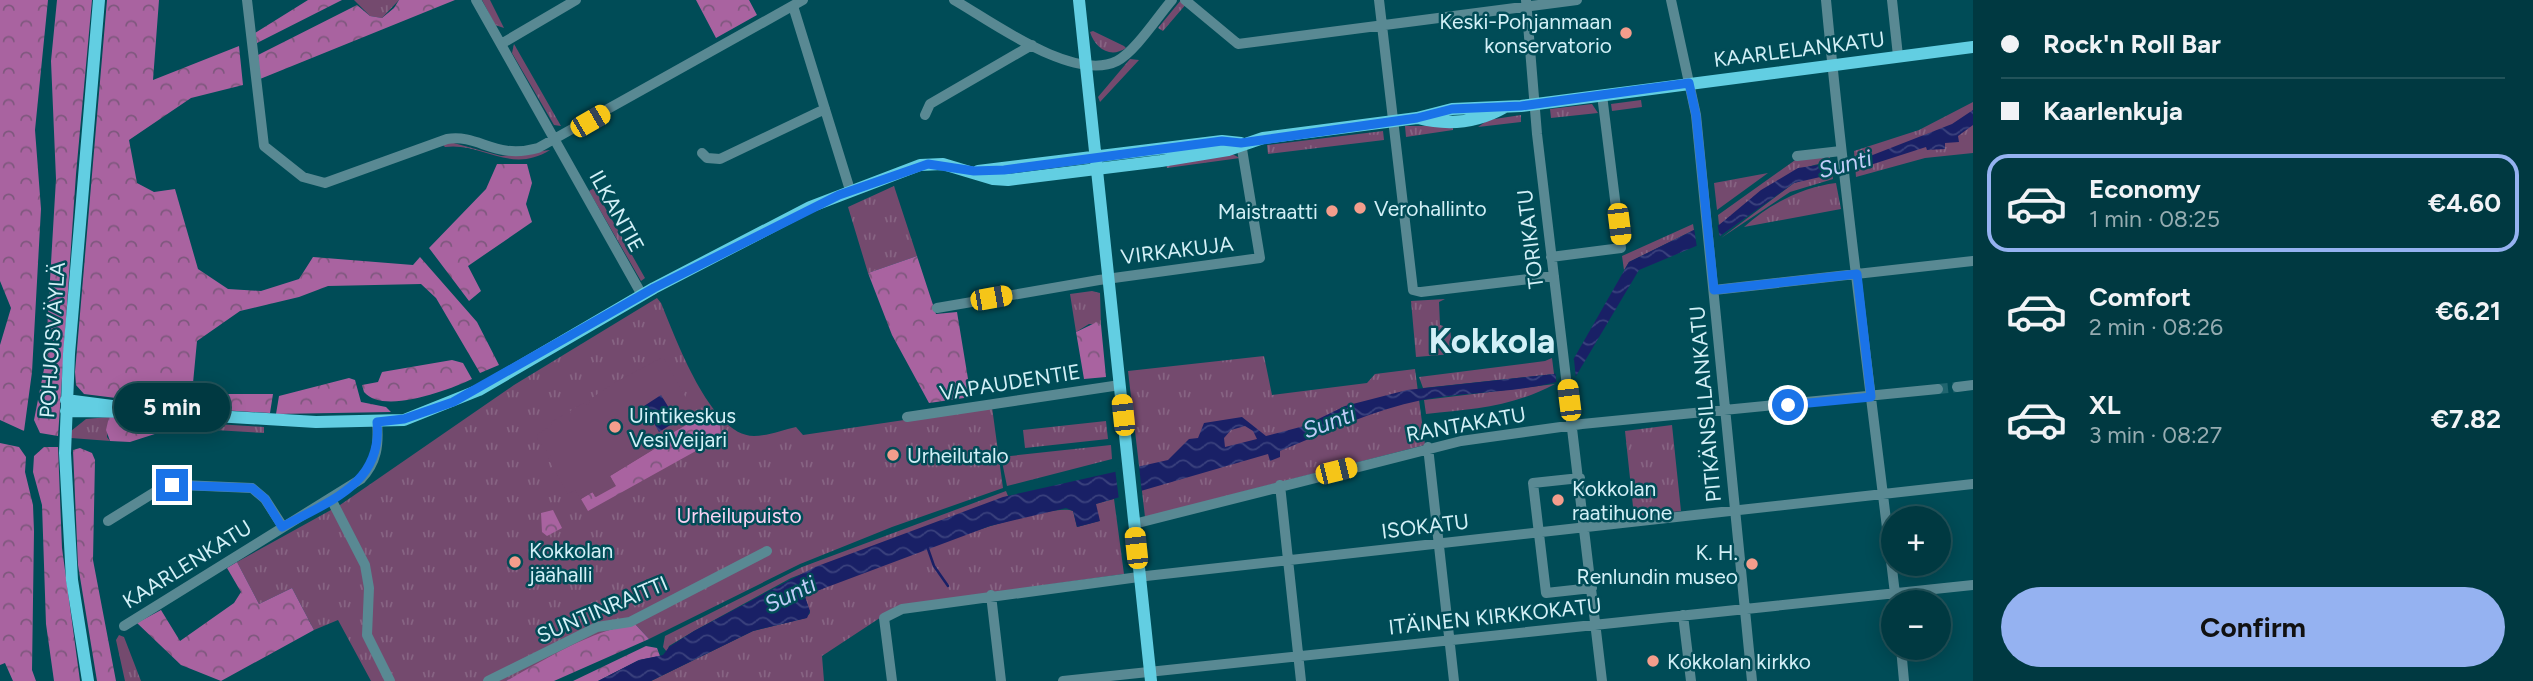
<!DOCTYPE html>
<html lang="en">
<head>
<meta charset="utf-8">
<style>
	body { margin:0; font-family:Figtree,sans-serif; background:#0e444c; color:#f1f3f6; height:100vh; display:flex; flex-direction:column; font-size:26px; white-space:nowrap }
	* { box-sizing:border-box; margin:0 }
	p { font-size:23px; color:#95acb1 }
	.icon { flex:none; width:38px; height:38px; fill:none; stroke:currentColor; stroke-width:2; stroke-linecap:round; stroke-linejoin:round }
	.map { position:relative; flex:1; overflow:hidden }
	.side { display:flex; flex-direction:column; background:#003941; width:560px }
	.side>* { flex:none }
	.top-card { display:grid; align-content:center; height:154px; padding:0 28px; background:#003941 }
	.buttons { position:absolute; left:1881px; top:506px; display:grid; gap:14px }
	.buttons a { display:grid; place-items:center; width:70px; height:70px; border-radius:50%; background:#003941; box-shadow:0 4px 18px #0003,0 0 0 2px #22535a; font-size:35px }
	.end { position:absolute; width:32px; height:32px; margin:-16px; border:9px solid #1a73e8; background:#fff; box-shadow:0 0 0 4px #fff }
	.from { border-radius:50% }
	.bubble { position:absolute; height:49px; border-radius:24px; background:#003941; box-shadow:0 4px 18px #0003,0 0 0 2px #22535a; font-size:23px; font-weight:700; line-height:49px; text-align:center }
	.car { position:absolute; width:21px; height:42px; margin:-21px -10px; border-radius:9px; box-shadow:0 0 5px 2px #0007; background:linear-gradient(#f5c518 24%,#345 0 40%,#f5c518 0 76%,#345 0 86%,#f5c518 0) }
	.top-card b { display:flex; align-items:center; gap:24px; height:66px; font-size:26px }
	.top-card b+b { border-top:2px solid #22535a }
	.top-card i { width:18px; height:18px; background:#f1f3f6 }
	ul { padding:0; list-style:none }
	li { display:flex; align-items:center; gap:21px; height:98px; margin:0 14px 10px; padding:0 14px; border:4px solid transparent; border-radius:21px }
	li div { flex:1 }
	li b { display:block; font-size:26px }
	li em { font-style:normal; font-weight:700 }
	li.on { border-color:#95b2f1 }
	li>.icon { width:63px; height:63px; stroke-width:1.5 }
	.cta { display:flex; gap:14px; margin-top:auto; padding:14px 28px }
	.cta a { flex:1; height:80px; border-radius:42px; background:#95b2f1; color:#111; font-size:28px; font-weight:700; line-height:80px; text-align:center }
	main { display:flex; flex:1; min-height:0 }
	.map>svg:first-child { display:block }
</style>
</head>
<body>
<main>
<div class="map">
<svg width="1973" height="681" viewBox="0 0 1973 681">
	<defs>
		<pattern id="grass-tufts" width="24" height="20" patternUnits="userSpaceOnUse" patternTransform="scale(1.75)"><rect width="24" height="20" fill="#744a6e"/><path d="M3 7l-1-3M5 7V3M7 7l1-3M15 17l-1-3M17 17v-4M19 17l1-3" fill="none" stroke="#876483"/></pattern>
		<pattern id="forest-crowns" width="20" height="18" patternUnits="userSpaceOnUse" patternTransform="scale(1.75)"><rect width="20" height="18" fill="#a963a0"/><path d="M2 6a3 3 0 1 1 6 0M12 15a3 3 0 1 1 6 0" fill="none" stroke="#7f587e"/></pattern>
		<pattern id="water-waves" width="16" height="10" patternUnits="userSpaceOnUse" patternTransform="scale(1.75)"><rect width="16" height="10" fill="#192066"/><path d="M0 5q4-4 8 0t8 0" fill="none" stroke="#3a417d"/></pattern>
	</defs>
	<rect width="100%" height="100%" fill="#004c57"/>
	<path fill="url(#grass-tufts)" d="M354,0H399L382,18L370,16Z
		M482,0H490L504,28L495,25Z
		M1181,0L1187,3L1163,31L1158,28Z
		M1093,31L1124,46L1126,48C1110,59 1095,48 1090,32Z
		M514,44L561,126L554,125L512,53Z
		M1130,59L1139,60L1100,102L1098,97Z
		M1641,100L1642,107L1612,111L1611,104Z
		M1973,102V153L1925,158L1856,177L1854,151L1919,130Z
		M1592,104L1598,113L1551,118L1550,109Z
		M1521,115V122L1478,127L1488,120Z
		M1405,126H1453V130L1406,137Z
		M1383,131L1384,140L1268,154L1267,145Z
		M450,142L501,156L550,150C510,175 483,142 445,147L443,145Z
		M1232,154L1240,158L1167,168L1166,164Z
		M1830,154V162C1781,168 1757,199 1719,225L1718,215L1798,158Z
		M1832,172L1833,179L1790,192L1721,238L1794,183Z
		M1768,173L1717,210L1714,183Z
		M1836,183L1841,209L1744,227C1769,204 1803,187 1836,183Z
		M894,186L917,256L868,273L848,207Z
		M594,188L645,278L641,281L589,191Z
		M1693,224L1694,230L1629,262L1624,270L1622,256Z
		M1092,291L1100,293L1101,325L1089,324L1076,332L1070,294Z
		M657,298L661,303C675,336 710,436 754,436C767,436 783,430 796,427L803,435L992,407L1003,488L892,527L800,564L649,639L635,624L616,627L506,681H371L338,620L314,630L292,588L259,604L237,562L340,505L514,385Z
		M1445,299L1439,302L1440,325L1450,328L1453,354L1416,357L1411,301Z
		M1264,356L1272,395L1367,383L1375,374L1415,369L1425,445L1145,517L1128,371Z
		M1552,358L1554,374L1423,388L1419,377L1545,361Z
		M1555,384C1512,407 1473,409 1426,414L1424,400Z
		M109,417L107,437L110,441L71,438V431L86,419Z
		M153,420L264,427V433L182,428L161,432L159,423Z
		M1106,421L1108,439L1025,448L1023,430Z
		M1672,425L1681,511L1634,516L1625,431Z
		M1111,445L1112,459L1007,486L1001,457Z
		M1006,491L1008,496L791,578L694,631L669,646L667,652L663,647L665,636L802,567Z
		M1114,499L1124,574L898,606L822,656L824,681H651L753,631L806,618L810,613L805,597C837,579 1044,499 1073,511L1077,527L1099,521L1095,504Z
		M119,635L124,637L141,681H125L116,640Z"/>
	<path fill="url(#forest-crowns)" d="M0,0H48L35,130L41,209L32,372L24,431L0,420V345L11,308L0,281Z
		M57,0H92L76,174L58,436L40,433L34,420L45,364L56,179L51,61Z
		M107,0H159L153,80L239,46L243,85L191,98L129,140L137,183L154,192L175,189L198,269L228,289L261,291L299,279L313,257L413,265L420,257L477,322L499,365L480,373L436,298L421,284L328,286L299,297L240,311L197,341L191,404L188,407L84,394L76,385L75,372Z
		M308,0H342L257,43L255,33Z
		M399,0H455L260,79L258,55L357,5L370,16L382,18L394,8Z
		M696,0H749L757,15L716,38Z
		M497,164H527L532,183L526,204L532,222L468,266L481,291L469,301L429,248L486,189Z
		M917,256L936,314L957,312L971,397L929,403L892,335L868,273Z
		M1097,322L1101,325L1106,377L1084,379L1076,332Z
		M452,360L463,363L472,379C449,390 383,415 364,392L362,385L378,382L382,372Z
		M349,378L355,380L361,402L386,407L391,412L276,414L279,396Z
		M206,394H273L270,413L206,409L201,399Z
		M694,412L710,416L720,425L721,437L588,511L581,499L593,492L595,497L615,485L610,476L661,445L659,440L687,424L684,418Z
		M109,417L153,420L159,423L161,432L130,442L110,441L106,430Z
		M0,443L19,447L26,457L25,472L33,505L34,531L32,670L36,681H13L5,663L0,665Z
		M44,447H58L62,548L80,681H54L46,624L42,505L33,472L34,456Z
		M80,448L92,453L95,460L93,560L116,681H97L78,565L73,450Z
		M553,510L562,528L547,536L542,532L541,513Z
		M237,562L259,604L292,588L314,630L221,681L181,665L137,623L161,610L180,641L234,603L241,592L227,568Z
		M635,624L649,639L554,681H506C546,659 590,631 635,624Z
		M646,646L657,648L660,656L639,660L598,681H573Z"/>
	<path fill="#744a6e" d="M663,357L694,412L684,418L688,424L660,440L662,444L610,476L616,486L596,497L592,492L581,499L575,490L568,494L548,458L551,456L537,439L538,434L552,425L551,422L565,414L567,416L571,414L570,411L583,403L585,406L590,403L589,400L612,384Z"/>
	<path fill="url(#water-waves)" fill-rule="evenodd" d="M1973,110V125L1958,136L1959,142L1945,143V149L1927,150L1926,147L1864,167L1794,183L1720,236L1639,270L1576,376C1526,394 1474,390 1422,400C1373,410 1326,432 1280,451V457L1270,461L1268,454L1096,504L1100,521L1077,527L1073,511L1066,508L990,526L814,592L805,597L810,611L807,618L753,631L651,681H598L639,660L663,655L669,647L694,631L815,567L1003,497L1168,460L1189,439L1198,438L1204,423L1242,417L1266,436L1304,426L1345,406L1407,390L1554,374L1569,367L1629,262L1694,230L1719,225L1761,190L1798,168L1865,158L1952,124ZM1245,426L1253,431L1257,439L1225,447L1224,438L1231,430Z
		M661,395L677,421L659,432L644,406Z"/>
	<path fill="#004c57" d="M1854,158L1855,172L1833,175L1832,160Z
		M1717,221L1720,239L1697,248L1694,228Z
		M1574,359L1576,379L1557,387L1555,370Z
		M1139,465L1142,494L1119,500L1115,469Z"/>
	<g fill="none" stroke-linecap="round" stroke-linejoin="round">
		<path stroke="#192066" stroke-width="2.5" d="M927,546L934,566L948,586"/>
		<path stroke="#20656f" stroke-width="10" stroke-dasharray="10 5" stroke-linecap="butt" d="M1938,389L1957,387"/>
		<path stroke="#598993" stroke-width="10" d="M247,0L264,146L303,177L325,183L447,139C480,134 494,160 538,148L803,0
			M476,0L642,295
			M954,0C991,21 1074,83 1117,61C1135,52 1158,16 1172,0
			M1185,0L1238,44L1577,0
			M1379,0L1413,290L1421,292L1554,276
			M1526,0L1537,134L1602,681
			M1671,0L1696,115L1752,681
			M1826,0C1845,201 1872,401 1896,602
			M1892,0L1898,56
			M793,6L850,190
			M501,44L576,0
			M925,115L930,104L1032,45
			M702,153L707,158L720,159L825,109
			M1797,156L1841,151
			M1551,257L1621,248L1602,95
			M1714,290L1973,261
			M937,308L1099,280L1260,258L1241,143
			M1957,387L1973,385
			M907,417L1120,385
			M1428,447L1454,681
			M1580,478L1533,483L1546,593L1592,588
			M1280,485L1301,681
			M331,499L365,565L369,588L367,635L390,681
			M108,521L163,487L181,485L252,488L265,499L283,527
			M1134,524L1461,441L1582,424L1938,389
			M991,595L1001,681
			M1683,615L1691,681
			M124,626L361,479C377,462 379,445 377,422
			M1901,648L1904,681
			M488,681L597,627L630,622L767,551
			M892,681L884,618L902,609L1146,576L1973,484
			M1063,681L1973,585"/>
		<path stroke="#62cee2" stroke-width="12" d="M1079,0L1151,681
			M1418,118C1449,126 1477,123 1505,107
			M978,171L1222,141L1241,143
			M66,400L135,409
			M66,411L148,412L316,422L404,420L479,390L654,288L810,207L920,165L943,164L993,179L1008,180L1161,161L1228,150L1263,138L1417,118L1452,109L1521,106L1973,47
			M88,681L72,580L65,453L69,354L99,0"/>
	</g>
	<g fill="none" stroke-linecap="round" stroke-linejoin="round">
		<path stroke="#1a73e8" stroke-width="9" d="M172,485L252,488L265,499L282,527C329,501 383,484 377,422L404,419L453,402L654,288L839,195L928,164L974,171L1004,170L1222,141L1241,143L1417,118L1452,109L1521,106L1689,83L1696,115L1714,290L1857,274L1871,397L1788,405"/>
	</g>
	<g fill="#f49d8c" stroke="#004c57" stroke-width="2.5">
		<circle cx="1626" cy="33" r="7"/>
		<circle cx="1360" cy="208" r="7"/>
		<circle cx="1332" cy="211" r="7"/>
		<circle cx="615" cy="427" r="7"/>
		<circle cx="893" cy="455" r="7"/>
		<circle cx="1558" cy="500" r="7"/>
		<circle cx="515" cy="562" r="7"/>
		<circle cx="1752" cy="564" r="7"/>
		<circle cx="1653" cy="661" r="7"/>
	</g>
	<g text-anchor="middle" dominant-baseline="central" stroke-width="5" stroke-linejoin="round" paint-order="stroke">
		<g font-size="21" fill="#d2f0f7" stroke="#004c57" text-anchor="start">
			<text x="1612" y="21" text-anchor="end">Keski-Pohjanmaan<tspan x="1612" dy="24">konservatorio</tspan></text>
			<text x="1374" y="208">Verohallinto</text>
			<text x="1318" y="211" text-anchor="end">Maistraatti</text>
			<text x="629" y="415">Uintikeskus<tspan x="629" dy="24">VesiVeijari</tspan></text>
			<text x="907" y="455">Urheilutalo</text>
			<text x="1572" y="488">Kokkolan<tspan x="1572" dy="24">raatihuone</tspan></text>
			<text x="529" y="550">Kokkolan<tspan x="529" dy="24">jäähalli</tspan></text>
			<text x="1738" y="552" text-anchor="end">K. H.<tspan x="1738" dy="24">Renlundin museo</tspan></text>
			<text x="1667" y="661">Kokkolan kirkko</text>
		</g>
		<g font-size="21" fill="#d2f0f7" stroke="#004c57">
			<text transform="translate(1799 49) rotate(-7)">KAARLELANKATU</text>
			<text transform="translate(617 211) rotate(61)">ILKANTIE</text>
			<text transform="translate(1530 239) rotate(-97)">TORIKATU</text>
			<text transform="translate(1177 250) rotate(-7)">VIRKAKUJA</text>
			<text transform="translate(52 340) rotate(-86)">POHJOISVÄYLÄ</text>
			<text transform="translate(1010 382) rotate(-9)">VAPAUDENTIE</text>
			<text transform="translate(1705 404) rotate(-95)">PITKÄNSILLANKATU</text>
			<text transform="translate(1466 424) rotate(-10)">RANTAKATU</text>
			<text transform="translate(1425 526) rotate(-7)">ISOKATU</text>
			<text transform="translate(187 564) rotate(-32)">KAARLENKATU</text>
			<text transform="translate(602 609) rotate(-23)">SUNTINRAITTI</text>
			<text transform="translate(1495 616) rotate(-6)">ITÄINEN KIRKKOKATU</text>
		</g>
		<g font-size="21" fill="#fad3f4" stroke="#004c57">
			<text x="739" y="515">Urheilupuisto</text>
		</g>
		<g font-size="23" font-style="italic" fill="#c0cdf7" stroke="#004c57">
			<text transform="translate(1845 164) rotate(-14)">Sunti</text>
			<text transform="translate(1329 422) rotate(-20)">Sunti</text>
			<text transform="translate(790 594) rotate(-26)">Sunti</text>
		</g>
		<g font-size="35" font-weight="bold" fill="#d2f0f7" stroke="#004c57">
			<text x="1492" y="341">Kokkola</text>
		</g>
	</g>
</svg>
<div class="buttons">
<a>+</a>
<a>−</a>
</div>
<i class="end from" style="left:1788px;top:405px"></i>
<i class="end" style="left:172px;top:485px"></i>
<div class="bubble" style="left:114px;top:383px;width:116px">5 min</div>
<i class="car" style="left:590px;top:121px;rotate:60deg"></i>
<i class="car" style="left:1619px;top:224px;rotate:173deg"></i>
<i class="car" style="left:991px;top:298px;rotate:80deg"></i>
<i class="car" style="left:1569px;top:400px;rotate:353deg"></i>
<i class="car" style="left:1123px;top:415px;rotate:354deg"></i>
<i class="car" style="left:1336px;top:471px;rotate:76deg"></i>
<i class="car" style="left:1136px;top:548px;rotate:354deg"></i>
</div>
<section class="side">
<div class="top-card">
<b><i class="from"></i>Rock'n Roll Bar</b>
<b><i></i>Kaarlenkuja</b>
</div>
<ul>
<li class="on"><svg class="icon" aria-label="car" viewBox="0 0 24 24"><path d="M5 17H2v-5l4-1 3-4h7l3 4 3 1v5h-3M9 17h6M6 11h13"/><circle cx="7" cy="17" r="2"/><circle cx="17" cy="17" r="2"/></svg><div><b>Economy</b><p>1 min · 08:25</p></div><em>€4.60</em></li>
<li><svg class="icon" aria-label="car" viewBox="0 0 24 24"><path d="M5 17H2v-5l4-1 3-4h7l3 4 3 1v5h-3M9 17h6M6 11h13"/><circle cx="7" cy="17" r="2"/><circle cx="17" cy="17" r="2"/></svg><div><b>Comfort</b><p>2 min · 08:26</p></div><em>€6.21</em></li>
<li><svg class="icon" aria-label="car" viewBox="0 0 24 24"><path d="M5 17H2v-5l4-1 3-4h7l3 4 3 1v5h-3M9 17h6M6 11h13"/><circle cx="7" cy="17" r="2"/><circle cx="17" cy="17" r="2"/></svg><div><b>XL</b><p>3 min · 08:27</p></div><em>€7.82</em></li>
</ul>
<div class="cta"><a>Confirm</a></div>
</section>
</main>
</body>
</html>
